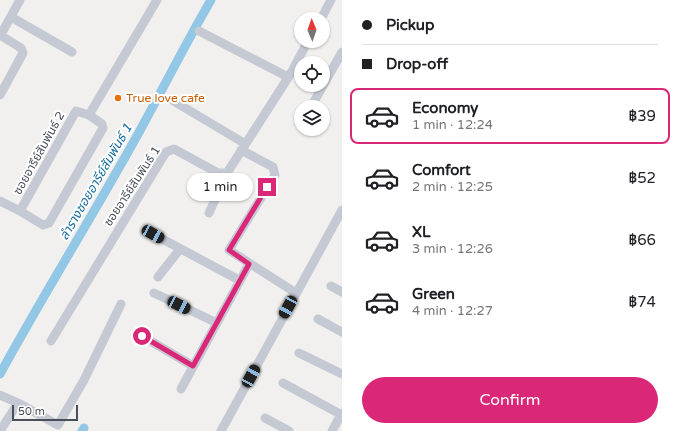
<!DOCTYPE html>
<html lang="en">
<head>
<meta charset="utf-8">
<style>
	body { margin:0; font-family:"Varela Round","Noto Sans Thai",sans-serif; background:#f2f2f2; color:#202124; height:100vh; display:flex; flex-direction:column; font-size:15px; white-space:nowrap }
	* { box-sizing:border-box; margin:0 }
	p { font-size:13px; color:#757577 }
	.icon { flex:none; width:22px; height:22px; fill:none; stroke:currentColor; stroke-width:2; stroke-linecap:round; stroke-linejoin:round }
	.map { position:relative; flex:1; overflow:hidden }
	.sheet { display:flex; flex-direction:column; background:#fff; width:336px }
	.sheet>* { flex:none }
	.top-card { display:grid; align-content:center; height:88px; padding:0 20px; background:#fff }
	.needle { width:26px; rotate:358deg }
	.controls { position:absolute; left:294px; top:12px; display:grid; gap:8px }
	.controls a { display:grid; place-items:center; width:36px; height:36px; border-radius:50%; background:#fff; box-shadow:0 1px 3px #0004; font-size:20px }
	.scale { position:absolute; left:12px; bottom:10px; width:66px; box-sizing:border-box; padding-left:4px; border:2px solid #49505b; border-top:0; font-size:11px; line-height:14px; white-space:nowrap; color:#49505b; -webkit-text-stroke:3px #fff; paint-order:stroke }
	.end { position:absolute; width:18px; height:18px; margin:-9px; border:5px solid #db2777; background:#fff; box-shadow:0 0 0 2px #fff }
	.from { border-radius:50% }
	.bubble { position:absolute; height:28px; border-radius:14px; background:#fff; box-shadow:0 1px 3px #0004; font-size:13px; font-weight:600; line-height:28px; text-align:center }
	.car { position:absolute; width:12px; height:24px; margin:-12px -6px; border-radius:5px; box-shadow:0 0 3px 1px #0007; background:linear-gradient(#222 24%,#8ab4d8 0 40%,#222 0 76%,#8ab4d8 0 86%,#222 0) }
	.top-card b { display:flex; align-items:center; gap:14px; height:38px; font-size:15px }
	.top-card b+b { border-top:1px solid #e0e0e0 }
	.top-card i { width:10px; height:10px; background:#202124 }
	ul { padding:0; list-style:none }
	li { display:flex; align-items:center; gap:12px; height:56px; margin:0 8px 6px; padding:0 12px; border:2px solid transparent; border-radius:8px }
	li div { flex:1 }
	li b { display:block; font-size:15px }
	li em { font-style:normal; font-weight:600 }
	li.on { border-color:#db2777 }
	li>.icon { width:36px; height:36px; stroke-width:1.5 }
	.action { display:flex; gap:8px; margin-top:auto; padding:8px 20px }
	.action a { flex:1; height:46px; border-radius:24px; background:#db2777; color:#fff; font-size:16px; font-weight:600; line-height:46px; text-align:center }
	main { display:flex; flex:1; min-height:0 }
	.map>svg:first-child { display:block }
</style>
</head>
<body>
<main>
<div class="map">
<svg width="342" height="431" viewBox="0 0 342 431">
	<rect width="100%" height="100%" fill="#f1f0ef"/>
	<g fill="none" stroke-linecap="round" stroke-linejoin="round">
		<path stroke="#92c7e5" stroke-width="9" d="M0,374C46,290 97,209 143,125C166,83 187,41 211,0
			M82,431L84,428"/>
		<path stroke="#c4c9d3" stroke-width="9" d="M11,17L72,52
			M321,19L331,0
			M199,31L288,77
			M0,36L20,0
			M0,95L23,53L21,48L0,35
			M170,99L244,143
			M311,107L342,52
			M89,115L157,0
			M241,150L273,167L275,175L229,250L296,293
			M0,201L20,211L76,111L89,115L102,124L103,128L49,223L43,225L20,211
			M209,213L227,173
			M153,234L239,280
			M158,277L180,249
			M331,286L342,292
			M154,293L217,323
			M318,319L342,332
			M142,336L193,366
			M51,341L166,152L174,149L218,173H227L291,73L308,41
			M299,353L342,374
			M283,383L342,415
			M181,389L249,264
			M0,395L18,403
			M265,418L289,431
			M0,431L18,403L58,425L84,380L121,304
			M221,431L342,210
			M332,431L342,413"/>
	</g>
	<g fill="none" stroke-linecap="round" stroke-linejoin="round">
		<path stroke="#db2777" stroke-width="5" d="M142,336L193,366L249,264L229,250L267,187"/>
	</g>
	<circle fill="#e8710a" stroke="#fff" stroke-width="1.5" cx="118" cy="98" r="4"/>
	<g text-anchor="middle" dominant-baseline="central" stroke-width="4" stroke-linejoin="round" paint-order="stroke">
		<g font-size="12" fill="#c56008" stroke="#fff" text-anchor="start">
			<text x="126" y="98">True love cafe</text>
		</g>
		<g font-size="12" fill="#49505b" stroke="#fff">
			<text transform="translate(39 153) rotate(-61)">ซอยอารีย์สัมพันธ์ 2</text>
			<text transform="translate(132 186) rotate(-57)">ซอยอารีย์สัมพันธ์ 1</text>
		</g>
		<g font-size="13" font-style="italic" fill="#186e9f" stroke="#fff">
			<text transform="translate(96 182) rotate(-60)">ลำรางซอยอารีย์สัมพันธ์ 1</text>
		</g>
	</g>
</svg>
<div class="controls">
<a><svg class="needle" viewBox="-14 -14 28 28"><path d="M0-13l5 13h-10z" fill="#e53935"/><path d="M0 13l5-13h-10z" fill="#757577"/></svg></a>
<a><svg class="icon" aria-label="locate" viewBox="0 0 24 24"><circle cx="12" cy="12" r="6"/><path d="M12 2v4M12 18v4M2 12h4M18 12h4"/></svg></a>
<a><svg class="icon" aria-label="layers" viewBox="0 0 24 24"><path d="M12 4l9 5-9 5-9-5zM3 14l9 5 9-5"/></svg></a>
</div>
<div class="scale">50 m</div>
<i class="end from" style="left:142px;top:336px"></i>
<i class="end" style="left:267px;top:187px"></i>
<div class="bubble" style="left:187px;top:173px;width:66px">1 min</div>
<i class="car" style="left:153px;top:234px;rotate:119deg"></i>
<i class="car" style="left:179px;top:305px;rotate:116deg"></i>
<i class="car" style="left:288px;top:307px;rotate:209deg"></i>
<i class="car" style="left:251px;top:376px;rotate:29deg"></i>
</div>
<section class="sheet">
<div class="top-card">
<b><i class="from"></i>Pickup</b>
<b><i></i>Drop-off</b>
</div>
<ul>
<li class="on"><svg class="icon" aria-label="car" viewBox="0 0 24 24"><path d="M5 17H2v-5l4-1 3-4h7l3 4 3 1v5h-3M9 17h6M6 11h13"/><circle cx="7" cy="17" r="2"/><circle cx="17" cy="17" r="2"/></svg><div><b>Economy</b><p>1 min · 12:24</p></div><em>฿39</em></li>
<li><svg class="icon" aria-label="car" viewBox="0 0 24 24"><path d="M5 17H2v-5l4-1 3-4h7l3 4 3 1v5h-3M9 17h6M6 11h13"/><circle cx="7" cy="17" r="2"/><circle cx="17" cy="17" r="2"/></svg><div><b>Comfort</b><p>2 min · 12:25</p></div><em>฿52</em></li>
<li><svg class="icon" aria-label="car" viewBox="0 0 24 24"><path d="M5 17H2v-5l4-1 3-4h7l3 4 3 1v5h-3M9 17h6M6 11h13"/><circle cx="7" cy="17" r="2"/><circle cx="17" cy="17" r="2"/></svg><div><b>XL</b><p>3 min · 12:26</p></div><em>฿66</em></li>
<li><svg class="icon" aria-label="car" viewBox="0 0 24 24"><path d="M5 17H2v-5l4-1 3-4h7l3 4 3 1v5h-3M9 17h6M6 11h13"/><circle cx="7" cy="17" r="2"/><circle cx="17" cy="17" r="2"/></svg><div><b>Green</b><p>4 min · 12:27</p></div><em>฿74</em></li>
</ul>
<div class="action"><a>Confirm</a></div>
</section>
</main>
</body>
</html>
